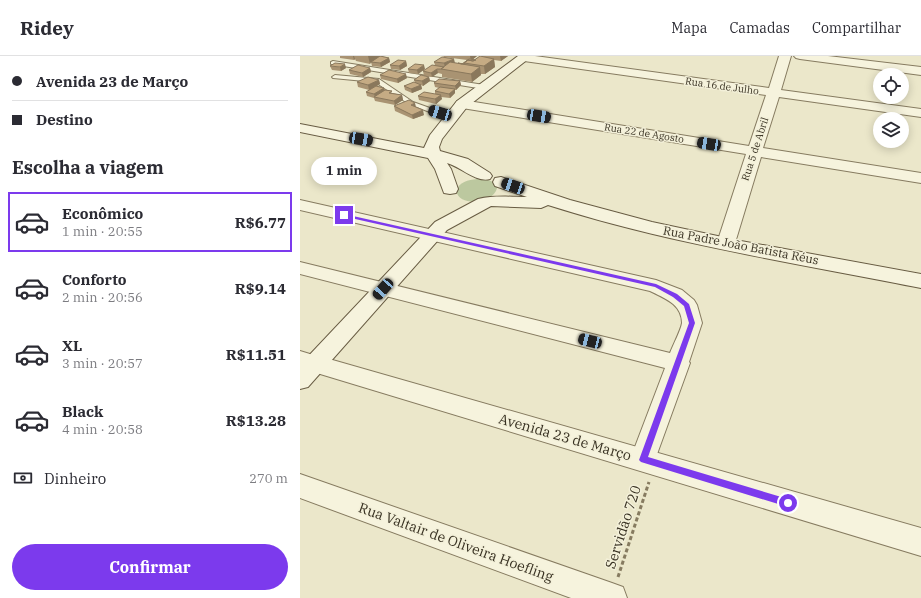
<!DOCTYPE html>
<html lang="pt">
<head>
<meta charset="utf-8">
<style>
	body { margin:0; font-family:"IBM Plex Serif",serif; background:#f7f7f7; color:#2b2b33; height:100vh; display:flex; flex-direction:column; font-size:15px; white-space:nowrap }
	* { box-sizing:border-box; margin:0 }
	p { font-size:13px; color:#7c7c81 }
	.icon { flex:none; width:22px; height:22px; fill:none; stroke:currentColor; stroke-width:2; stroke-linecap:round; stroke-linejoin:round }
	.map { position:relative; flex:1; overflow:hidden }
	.details { display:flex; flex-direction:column; background:#fff; width:300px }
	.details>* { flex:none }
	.guide { display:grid; align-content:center; height:88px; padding:0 12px; background:#fff }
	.tools { position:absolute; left:573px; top:12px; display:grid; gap:8px }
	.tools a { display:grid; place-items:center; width:36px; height:36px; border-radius:50%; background:#fff; box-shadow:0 2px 10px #0003; font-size:20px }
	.end { position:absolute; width:18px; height:18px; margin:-9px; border:5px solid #7c3aed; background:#fff; box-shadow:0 0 0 2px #fff }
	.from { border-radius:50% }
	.bubble { position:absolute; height:28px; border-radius:14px; background:#fff; box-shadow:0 2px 10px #0003; font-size:13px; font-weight:700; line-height:28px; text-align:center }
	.car { position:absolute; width:12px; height:24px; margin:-12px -6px; border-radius:5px; box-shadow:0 0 3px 1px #0007; background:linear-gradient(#222 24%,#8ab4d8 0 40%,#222 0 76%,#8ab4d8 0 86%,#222 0) }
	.guide b { display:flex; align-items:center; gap:14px; height:38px; font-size:15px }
	.guide b+b { border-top:1px solid #e1e1e2 }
	.guide i { width:10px; height:10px; background:#2b2b33 }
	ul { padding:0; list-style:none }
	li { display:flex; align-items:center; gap:12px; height:60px; margin:0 8px 6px; padding:0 4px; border:2px solid transparent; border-radius:0px }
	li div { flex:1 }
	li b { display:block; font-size:15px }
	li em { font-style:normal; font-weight:700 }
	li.on { border-color:#7c3aed }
	li>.icon { width:36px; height:36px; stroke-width:1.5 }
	h2 { padding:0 12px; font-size:18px; line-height:48px }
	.pay { display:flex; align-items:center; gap:10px; height:44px; padding:0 12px; font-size:15px }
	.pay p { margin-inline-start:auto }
	.action { display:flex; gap:8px; margin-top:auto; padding:8px 12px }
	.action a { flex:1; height:46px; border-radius:24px; background:#7c3aed; color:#fff; font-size:16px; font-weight:700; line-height:46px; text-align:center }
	header { display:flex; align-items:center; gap:24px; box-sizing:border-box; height:56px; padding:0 20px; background:#fff; border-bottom:1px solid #e1e1e2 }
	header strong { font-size:19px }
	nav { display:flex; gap:22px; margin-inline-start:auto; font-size:14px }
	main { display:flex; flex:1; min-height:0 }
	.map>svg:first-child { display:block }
</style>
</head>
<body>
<header>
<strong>Ridey</strong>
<nav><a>Mapa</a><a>Camadas</a><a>Compartilhar</a></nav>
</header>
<main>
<section class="details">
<div class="guide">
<b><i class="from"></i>Avenida 23 de Março</b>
<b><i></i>Destino</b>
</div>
<h2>Escolha a viagem</h2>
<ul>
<li class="on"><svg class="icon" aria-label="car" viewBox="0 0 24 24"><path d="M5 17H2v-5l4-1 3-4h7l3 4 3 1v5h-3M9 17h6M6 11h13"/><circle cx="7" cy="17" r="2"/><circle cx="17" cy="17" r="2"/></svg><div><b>Econômico</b><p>1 min · 20:55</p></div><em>R$6.77</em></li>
<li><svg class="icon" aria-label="car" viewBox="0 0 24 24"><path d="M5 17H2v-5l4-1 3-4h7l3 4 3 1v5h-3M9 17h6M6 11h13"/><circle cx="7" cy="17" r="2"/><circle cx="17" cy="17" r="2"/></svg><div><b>Conforto</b><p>2 min · 20:56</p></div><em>R$9.14</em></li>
<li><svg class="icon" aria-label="car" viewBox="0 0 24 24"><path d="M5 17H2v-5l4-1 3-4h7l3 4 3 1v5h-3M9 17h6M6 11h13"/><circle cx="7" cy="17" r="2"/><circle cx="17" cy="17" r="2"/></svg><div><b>XL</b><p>3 min · 20:57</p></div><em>R$11.51</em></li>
<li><svg class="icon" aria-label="car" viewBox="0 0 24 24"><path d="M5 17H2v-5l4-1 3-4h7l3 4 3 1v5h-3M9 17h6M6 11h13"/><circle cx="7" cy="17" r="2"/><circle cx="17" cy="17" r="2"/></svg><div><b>Black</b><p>4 min · 20:58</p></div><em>R$13.28</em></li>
</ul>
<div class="pay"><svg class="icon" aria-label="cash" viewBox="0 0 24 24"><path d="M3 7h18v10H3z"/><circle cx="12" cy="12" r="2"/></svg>Dinheiro<p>270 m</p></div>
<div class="action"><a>Confirmar</a></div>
</section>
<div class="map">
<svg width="621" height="542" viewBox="0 0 621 542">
	<rect width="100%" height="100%" fill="#ebe7ca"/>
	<path fill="#bcc89f" d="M177,123C185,123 194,123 197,132C194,147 160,152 156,135C159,126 168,124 177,123Z"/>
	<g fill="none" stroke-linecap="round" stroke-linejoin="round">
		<defs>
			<path id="service" d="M33,5L184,29L187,31L184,33L31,8V6Z
				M35,19L79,23L113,46L155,61L154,63H148L109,48L75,26L33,22L32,21Z"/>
			<path id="minor" d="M220,0H235L469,32L479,0H491L481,34L621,53V61L479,41L463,92L621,117V127L461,101L435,187L432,191L426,192L420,191L417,187L446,98L162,52L157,51L155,48L157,45L162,44L449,90L466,39L224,5L220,4L218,2Z
				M494,0H528L621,11V19L500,3L496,2Z
				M0,144L356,224L382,234L394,244L397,249L402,267L389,306L390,307L352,412L343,415L334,412L330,404L365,312L0,218V206L370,297C373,289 381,274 382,267C382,248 364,242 350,235L0,154Z
				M0,295L23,302L26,308L23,314L15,316L0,311Z
				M0,418L312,527L323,531L327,542H271L0,442Z"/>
			<path id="tertiary" d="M15,299L621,472V500L7,314L3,308L7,302Z"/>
			<path id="secondary" d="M218,0H232L167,51L142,83L139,91L140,95L168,103L190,117L192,120L190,123C176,127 161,111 147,107L151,113L158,133L156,137L150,138L144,137L135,113L128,102L0,76V68L124,92L130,79L157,45Z
				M201,121L270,144L352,166L441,185L621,218V232C496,207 370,188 248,149L241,152L191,150L147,174L8,331L0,333V309L135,166L178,143C195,139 209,141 227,141L195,130L193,126L195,122Z"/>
		</defs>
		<use href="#service" stroke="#867b60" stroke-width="2"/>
		<use href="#minor" stroke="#867b60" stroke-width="2"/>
		<use href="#tertiary" stroke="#867b60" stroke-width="2"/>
		<use href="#secondary" stroke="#685c43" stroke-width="2"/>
		<path stroke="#867b60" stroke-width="3" stroke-dasharray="4 2.5" stroke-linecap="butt" d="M318,521L349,426"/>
		<use href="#service" fill="#f6f3dd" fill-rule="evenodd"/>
		<use href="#minor" fill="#f6f3dd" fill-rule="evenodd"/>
		<use href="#tertiary" fill="#f6f3dd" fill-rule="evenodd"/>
		<use href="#secondary" fill="#f6f3dd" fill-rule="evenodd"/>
	</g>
	<path fill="#a99372" d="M40,0H82H81L89,2L90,6L81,11L72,10L71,6L70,8L56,5L55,3L54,4L40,2Z
		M143,0H177L173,3L176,4L181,1V0H208L201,5L194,4L195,11L185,18H181V19L172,26L142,21V18L138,17L132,21L124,20L123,15L135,9L134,6L162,8L167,4L144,1Z
		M106,5L107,10L100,14L91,13L90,9Z
		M30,10L46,12L41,15L32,14Z
		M70,12L71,16L63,21L50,18L49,14Z
		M108,13H125L118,18L109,17Z
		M80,19L107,22L98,27L81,23Z
		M129,21L130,25L123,30L121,29L122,33L112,37L105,34L104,30L115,26L114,24Z
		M79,24L80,28L77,30L84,32L85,34L92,37L102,39L103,44L95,49L75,45L74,42L67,40L66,36L69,34L58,31L57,26Z
		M160,25L161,29L156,34H155V37L150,42L141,41L142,43L136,48L119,44L118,40L135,38V35L139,32L135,31L134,27Z
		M94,50L124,59L113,63L95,55Z"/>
	<path fill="#8a785c" d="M53,0H54L55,3L54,4Z
		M68,0H82L72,6H71L70,8Z
		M170,0H177L171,5Z
		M200,0H208L201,5Z
		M89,2L90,6L81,11L80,7Z
		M154,3L155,7L145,12L144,7Z
		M194,3L195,11L185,18L184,10Z
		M106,5L107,10L100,14L99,10Z
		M45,8L46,12L41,15L40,11Z
		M124,9L125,13L118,18L117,14Z
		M180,11L181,19L172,26L171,18Z
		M70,12L71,16L63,21L62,17Z
		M137,13L138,17L132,21L131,17Z
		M106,18L107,22L98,27L97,23Z
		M129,21L130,25L123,30L122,25Z
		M79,24L80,28L69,34L68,29Z
		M160,25L161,29L156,34L155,30Z
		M121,29L122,33L112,37L111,33Z
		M84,32L85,36L75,41L74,38Z
		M155,33V37L150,42L149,38Z
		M102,39L103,44L95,49L94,45Z
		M141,39L142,43L136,48L135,43Z
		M115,47L116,51L111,49Z
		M123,54L124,59L113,63L112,59Z"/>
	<path fill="#c5ab84" stroke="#8a785c" d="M80,0L89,2L80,7L71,6Z
		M180,0L194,3L184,10L164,7L168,4L173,5Z
		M142,1L154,3L144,7L134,6Z
		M169,3L176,4L173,5L168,4L164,7V8L158,7L162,8Z
		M98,4L106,5L99,10L90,9Z
		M150,6L180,11L171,18L141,13Z
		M35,7L45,8L40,11L30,10Z
		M115,8L124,9L117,14L108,13Z
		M58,9L70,12L62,17L49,14Z
		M132,9L144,11L141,13H137L131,17L123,15Z
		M89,14L106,18L97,23L80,19Z
		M121,19L129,21L122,25L114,24Z
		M68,21L79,24L68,29L57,26Z
		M139,23L160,25L155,30L134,27Z
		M114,26L121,29L111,33L104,30Z
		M76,30L84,32L74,38L66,36Z
		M140,31L155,33L149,38L135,35Z
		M85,34L92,35L89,37L102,39L94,45L74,41Z
		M124,36L141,39L135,43L118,40Z
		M109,44L115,47L111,49L123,54L112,59L94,50Z"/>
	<path fill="#7c3aed" d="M44,158L356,228L377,238L389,248L395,267L348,401L488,443L492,447L491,450L488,451L341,406L339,404L389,267L384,250L373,241L355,231L42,160V159Z"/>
	<g text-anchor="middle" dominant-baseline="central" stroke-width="3" stroke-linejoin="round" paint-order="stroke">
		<g font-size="10" fill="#383122" stroke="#f3f0d9">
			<text transform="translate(422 30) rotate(8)">Rua 16 de Julho</text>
			<text transform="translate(344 77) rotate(9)">Rua 22 de Agosto</text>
			<text transform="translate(455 93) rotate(-72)">Rua 5 de Abril</text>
		</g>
		<g font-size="12" fill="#383122" stroke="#f3f0d9">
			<text transform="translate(441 189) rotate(11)">Rua Padre João Batista Réus</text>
		</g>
		<g font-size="14" fill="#383122" stroke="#f3f0d9">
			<text transform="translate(265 381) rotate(16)">Avenida 23 de Março</text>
			<text transform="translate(323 471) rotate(-72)">Servidão 720</text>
			<text transform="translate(156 486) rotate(20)">Rua Valtair de Oliveira Hoefling</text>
		</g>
	</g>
</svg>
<div class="tools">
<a><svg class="icon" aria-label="locate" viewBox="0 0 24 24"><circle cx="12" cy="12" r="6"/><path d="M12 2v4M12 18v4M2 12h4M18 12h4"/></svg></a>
<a><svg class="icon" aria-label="layers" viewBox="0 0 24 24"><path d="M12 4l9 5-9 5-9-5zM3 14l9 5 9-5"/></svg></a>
</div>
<i class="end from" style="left:488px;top:447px"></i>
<i class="end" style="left:44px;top:159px"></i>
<div class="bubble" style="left:11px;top:101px;width:66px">1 min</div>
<i class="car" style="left:140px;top:57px;rotate:287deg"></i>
<i class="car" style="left:239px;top:60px;rotate:99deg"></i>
<i class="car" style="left:61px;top:83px;rotate:100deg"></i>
<i class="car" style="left:409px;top:88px;rotate:279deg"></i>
<i class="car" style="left:213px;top:130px;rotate:289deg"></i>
<i class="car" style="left:83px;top:233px;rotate:222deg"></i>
<i class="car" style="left:290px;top:285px;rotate:284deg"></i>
</div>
</main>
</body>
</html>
